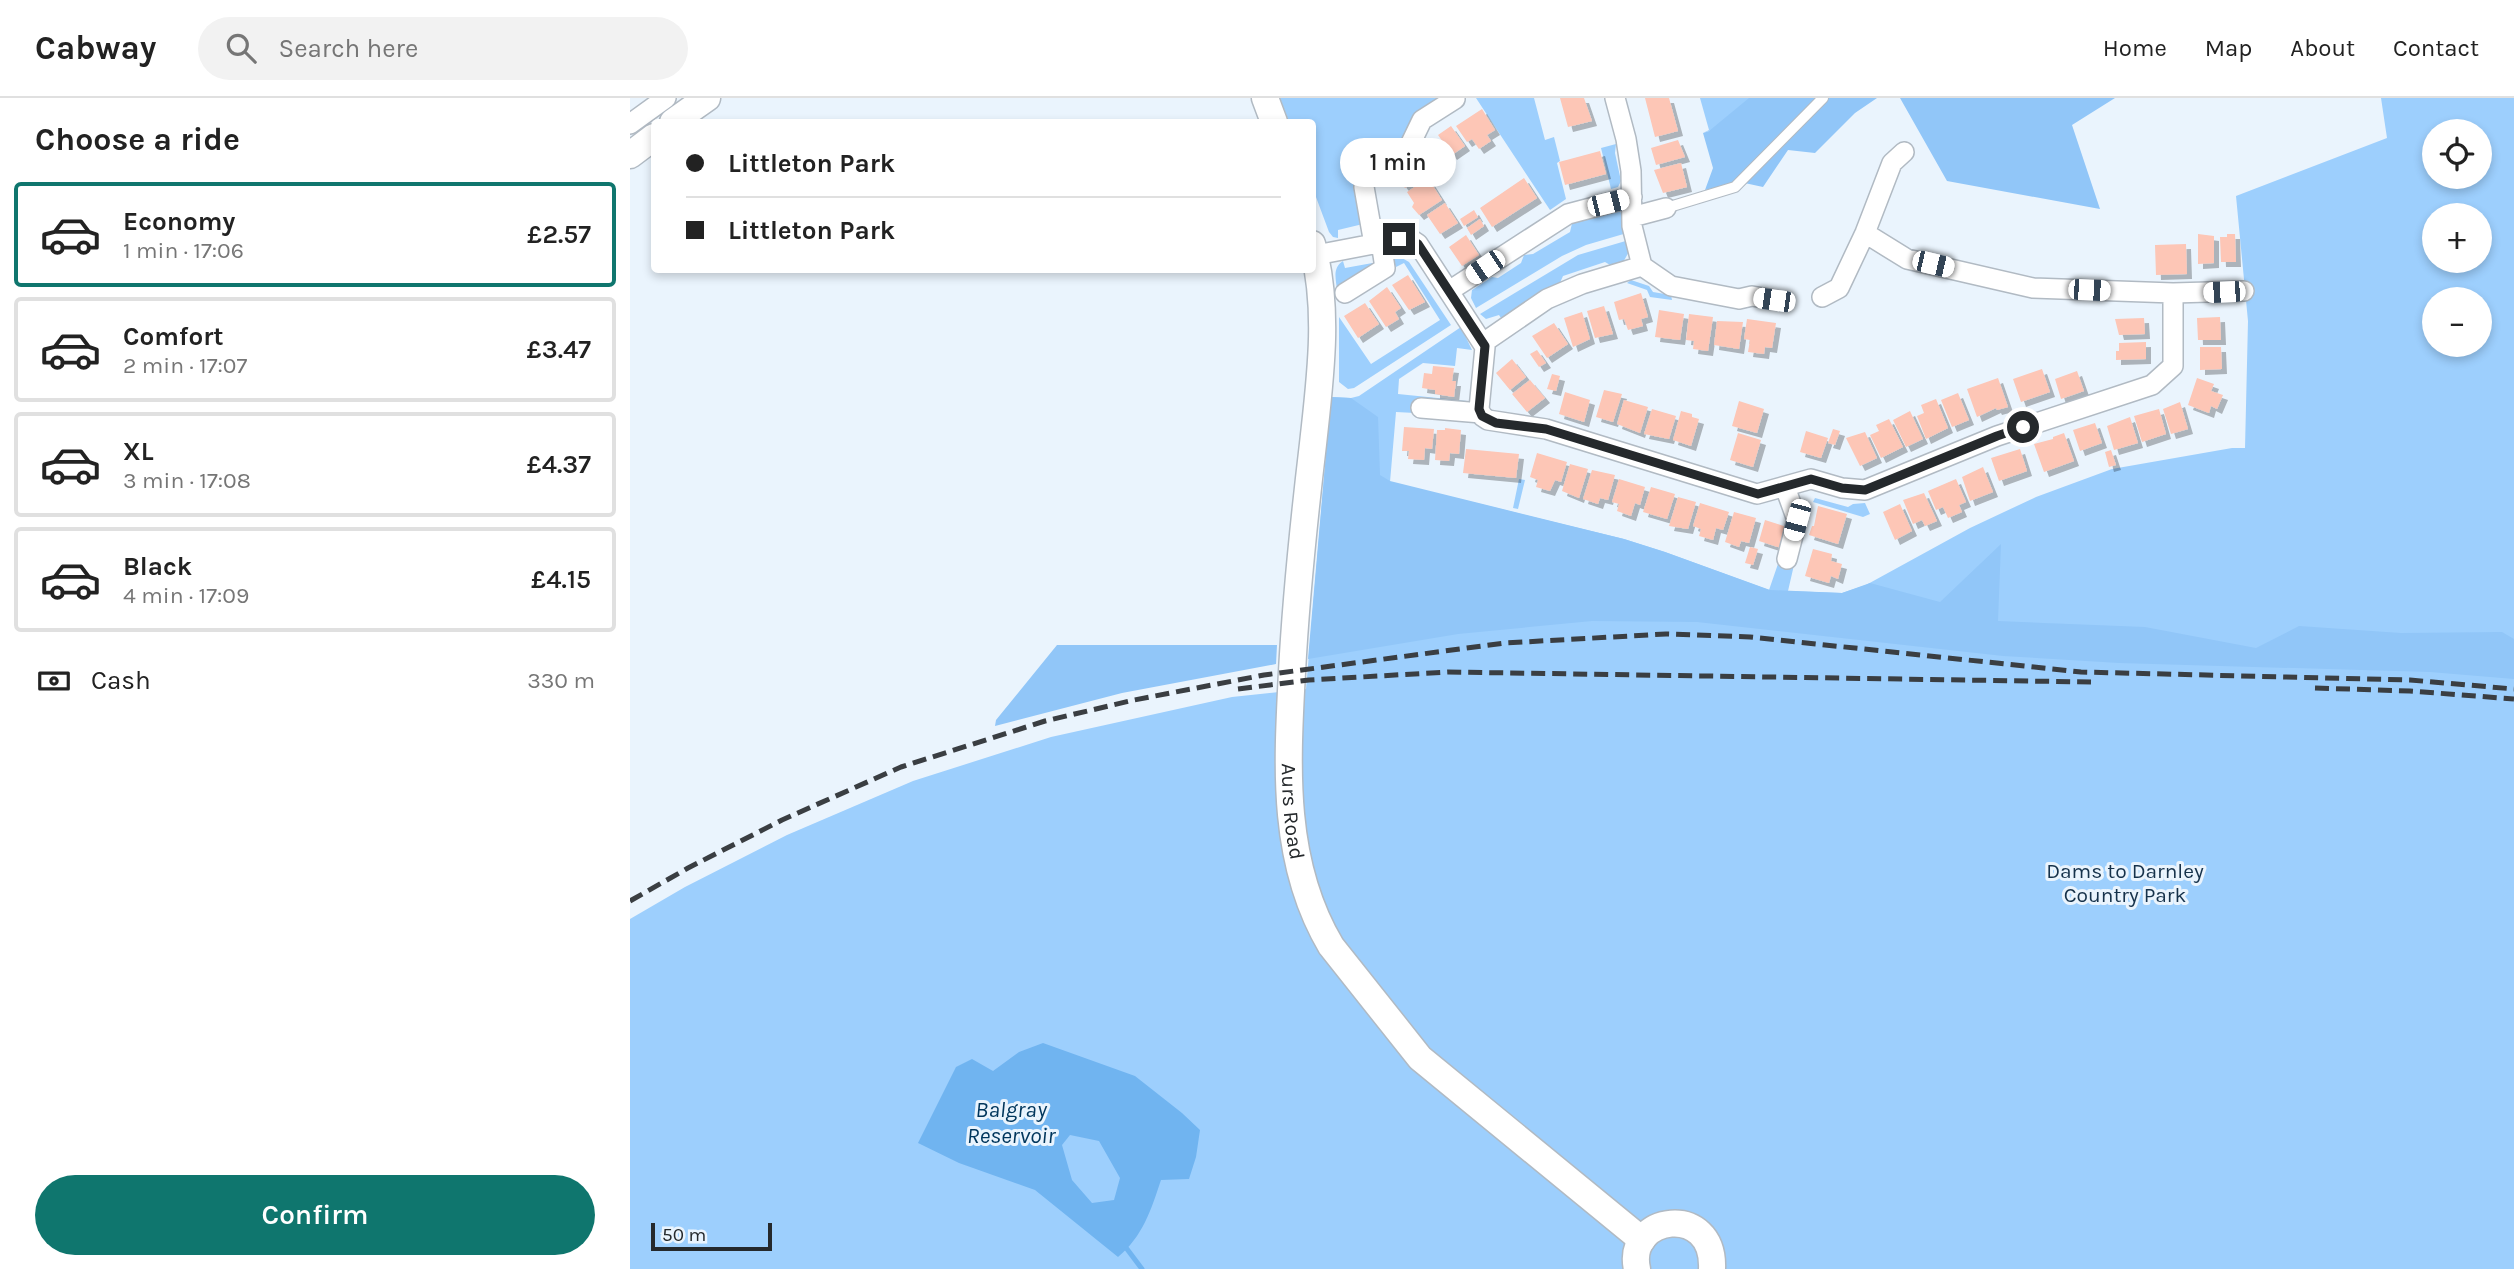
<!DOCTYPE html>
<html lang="en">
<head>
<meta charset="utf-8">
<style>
	body { margin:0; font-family:Karla,sans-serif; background:#f2f2f2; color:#222; height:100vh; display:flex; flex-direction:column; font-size:26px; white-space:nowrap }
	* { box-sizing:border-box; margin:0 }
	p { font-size:23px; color:#767676 }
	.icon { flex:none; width:38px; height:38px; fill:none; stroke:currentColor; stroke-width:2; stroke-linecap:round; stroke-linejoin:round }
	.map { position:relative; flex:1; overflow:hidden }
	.side { display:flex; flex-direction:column; background:#fff; width:630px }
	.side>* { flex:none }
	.hud { position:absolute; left:21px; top:21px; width:665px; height:154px; border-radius:7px; box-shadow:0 4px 10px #0003; display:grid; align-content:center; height:154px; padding:0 35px; background:#fff }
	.buttons { position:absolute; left:1792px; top:21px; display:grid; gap:14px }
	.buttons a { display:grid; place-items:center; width:70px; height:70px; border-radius:50%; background:#fff; box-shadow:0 4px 10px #0003; font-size:35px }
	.scale { position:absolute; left:21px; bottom:18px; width:121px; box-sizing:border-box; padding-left:7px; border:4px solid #25292c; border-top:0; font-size:19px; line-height:24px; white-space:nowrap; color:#25292c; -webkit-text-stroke:5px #eaf4fd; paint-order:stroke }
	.end { position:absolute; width:32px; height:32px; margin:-16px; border:9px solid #25292c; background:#fff; box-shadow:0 0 0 4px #fff }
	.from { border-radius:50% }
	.bubble { position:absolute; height:49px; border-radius:24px; background:#fff; box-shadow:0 4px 10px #0003; font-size:23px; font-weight:600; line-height:49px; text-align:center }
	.car { position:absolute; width:21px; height:42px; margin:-21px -10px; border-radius:9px; box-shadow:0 0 5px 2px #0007; background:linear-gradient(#fff 24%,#345 0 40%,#fff 0 76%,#345 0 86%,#fff 0) }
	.hud b { display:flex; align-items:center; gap:24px; height:66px; font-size:26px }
	.hud b+b { border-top:2px solid #e0e0e0 }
	.hud i { width:18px; height:18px; background:#222 }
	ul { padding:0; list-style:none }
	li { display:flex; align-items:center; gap:21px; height:105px; margin:0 14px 10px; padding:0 21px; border:4px solid #e0e0e0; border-radius:7px }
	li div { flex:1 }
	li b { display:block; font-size:26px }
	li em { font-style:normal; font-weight:600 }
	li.active { border-color:#0f766e }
	li>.icon { width:63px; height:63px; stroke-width:1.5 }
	h2 { padding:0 35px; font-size:32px; line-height:84px }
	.pay { display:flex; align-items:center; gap:18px; height:77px; padding:0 35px; font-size:26px }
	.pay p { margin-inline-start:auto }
	.button { display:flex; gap:14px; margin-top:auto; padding:14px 35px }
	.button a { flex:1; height:80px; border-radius:42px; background:#0f766e; color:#fff; font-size:28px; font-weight:600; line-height:80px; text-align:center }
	header { display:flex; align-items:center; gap:42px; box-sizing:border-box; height:98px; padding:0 35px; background:#fff; border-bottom:2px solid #e0e0e0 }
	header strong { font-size:33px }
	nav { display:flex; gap:38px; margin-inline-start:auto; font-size:24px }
	.search { width:490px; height:63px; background:#f2f2f2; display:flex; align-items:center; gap:18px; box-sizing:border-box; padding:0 24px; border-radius:38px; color:#767676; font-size:26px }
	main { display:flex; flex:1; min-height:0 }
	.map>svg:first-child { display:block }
</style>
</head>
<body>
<header>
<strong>Cabway</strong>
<div class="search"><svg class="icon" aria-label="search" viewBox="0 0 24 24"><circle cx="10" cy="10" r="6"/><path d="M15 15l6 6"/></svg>Search here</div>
<nav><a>Home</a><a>Map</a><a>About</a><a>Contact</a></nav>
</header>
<main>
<section class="side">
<h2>Choose a ride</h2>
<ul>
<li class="active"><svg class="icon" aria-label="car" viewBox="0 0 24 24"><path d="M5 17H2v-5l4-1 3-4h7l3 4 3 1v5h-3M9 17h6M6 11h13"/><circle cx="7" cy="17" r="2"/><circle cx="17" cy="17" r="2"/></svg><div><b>Economy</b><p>1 min · 17:06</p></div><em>£2.57</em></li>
<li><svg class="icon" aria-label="car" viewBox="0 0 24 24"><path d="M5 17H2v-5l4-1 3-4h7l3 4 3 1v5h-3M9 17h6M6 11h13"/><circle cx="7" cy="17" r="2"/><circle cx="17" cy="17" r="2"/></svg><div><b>Comfort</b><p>2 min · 17:07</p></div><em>£3.47</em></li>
<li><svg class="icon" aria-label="car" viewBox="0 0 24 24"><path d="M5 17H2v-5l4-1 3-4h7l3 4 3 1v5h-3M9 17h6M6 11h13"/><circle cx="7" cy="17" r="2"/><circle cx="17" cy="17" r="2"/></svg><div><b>XL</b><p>3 min · 17:08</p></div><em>£4.37</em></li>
<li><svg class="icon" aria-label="car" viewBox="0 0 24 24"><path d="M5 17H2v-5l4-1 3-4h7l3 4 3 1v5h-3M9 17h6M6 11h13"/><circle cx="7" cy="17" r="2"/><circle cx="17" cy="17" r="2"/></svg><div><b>Black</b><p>4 min · 17:09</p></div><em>£4.15</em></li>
</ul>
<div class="pay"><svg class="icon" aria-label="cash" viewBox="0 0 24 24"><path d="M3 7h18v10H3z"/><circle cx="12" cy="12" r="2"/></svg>Cash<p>330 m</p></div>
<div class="button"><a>Confirm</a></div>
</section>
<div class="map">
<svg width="1884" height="1171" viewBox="0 0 1884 1171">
	<defs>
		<filter id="shadow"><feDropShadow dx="5" dy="5" stdDeviation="0" flood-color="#0004"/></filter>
	</defs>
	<rect width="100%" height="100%" fill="#eaf4fd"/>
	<path fill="#9dcffd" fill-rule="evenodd" d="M650,0H814L771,46L742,69L733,126L708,132V140L703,139L699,134L683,91L682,24H659Z
		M846,0H904L915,42L924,39L930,63L927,65L936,101L920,112Z
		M1070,0H1174L1073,35L1079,32Z
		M1751,0H1884V1171H0V821L55,789L157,737L283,683L421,639L602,599L676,591L701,299L721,300L729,298L831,229L842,252L827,250L825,268L793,265L769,281L768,296L837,303L836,308L785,315L766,314L760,384L994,441L1035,454L1139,492L1149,463L1164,467L1158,493L1212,495L1236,487L1340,430L1406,399L1482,371L1602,350H1615L1618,223L1606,98L1757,40ZM1804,33H1850V79H1804ZM1804,117H1850V163H1804ZM1804,201H1850V247H1804Z
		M986,46L985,55L991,83L988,89L981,91L971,50Z
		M989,109L997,135L956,147L932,158L846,210L841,200L842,192L862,179L868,180L891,165L894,157L903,156L940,134L943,121Z
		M999,142L1001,150L991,168L985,170L975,164L933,178L929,187L911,194L871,220L869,217L856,221L850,216L948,157Z
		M761,160H772L779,164L821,227L724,290L718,291L709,284V219L741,266L810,222L774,165L766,169Z
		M713,163L715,170L748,164L707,192C706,181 702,170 713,163Z
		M1001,182L1019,188L1023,194L1041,197L1042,202L1020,199L1017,192L997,185Z
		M889,381L895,382L888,411L883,410Z
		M1185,400L1218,409L1223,406L1235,405L1240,416L1233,419L1183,404Z"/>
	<path fill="#91c6f8" d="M1119,0H1247L1225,15L1185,55L1158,52L1133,89L1110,84L1075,92L1083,70L1073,35L1079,33Z
		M1270,0H1485L1442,27L1470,111L1317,83Z
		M701,299L721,300L748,319L750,377L760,383L994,441L1035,454L1140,492L1212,495L1240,485L1310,504L1371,446L1368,523L1515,529L1626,550L1669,528L1771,535L1872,534L1884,541V581L1800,574L1489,565L1373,558L1067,524L962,523L828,536L678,561Z
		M427,547H647L646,566L492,595L365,628L366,622Z"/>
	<path fill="#70b4f0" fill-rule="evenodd" d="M413,945L505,978L552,1015L570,1032L566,1059L559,1081L531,1082C521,1112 513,1138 488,1159L405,1092L329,1065L288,1045L326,969L342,961L363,973L389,954ZM440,1037L469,1043L490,1080L484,1102L462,1105L442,1082L432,1047Z"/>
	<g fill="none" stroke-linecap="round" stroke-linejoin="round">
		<path stroke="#70b4f0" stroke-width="5" d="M497,1151L512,1171"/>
	</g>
	<path fill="#fdc6b6" filter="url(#shadow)" d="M930,0H954L962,23L938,29Z
		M1015,0H1039L1048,33L1025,39Z
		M852,11L865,32L857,37L861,43L849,51L842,41L837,44L826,28Z
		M821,28L835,48L822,57L808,37Z
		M1048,42L1055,59L1026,67L1021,50Z
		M970,53L976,76L935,87L929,64Z
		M788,59L798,75L775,90L765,75Z
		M1051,65L1057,89L1033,95L1024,72Z
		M798,80L812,102L789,117L782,109L784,105L777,94Z
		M894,80L907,100L862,129L850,110Z
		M815,105L828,125L810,136L797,117Z
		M844,112L848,119L834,128L830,121Z
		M850,121L854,128L841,137L837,130Z
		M1568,136L1584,138V165L1568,166Z
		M1597,136H1605L1606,164H1591L1590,139H1597Z
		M836,137L849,157L832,168L819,149Z
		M1556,146L1557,176L1526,177L1525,147Z
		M778,177L795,204L779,212L762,187Z
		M757,189L771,210L765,214L769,221L756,229L739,203Z
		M1011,195L1018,219L1011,221L1013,228L998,232L994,221L989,222L984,204Z
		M735,205L749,226L728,240L714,218Z
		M974,208L983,236L965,240L957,213Z
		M1029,212L1054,216L1050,242L1025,239Z
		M952,214L960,241L943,249L934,220Z
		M1059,216L1083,219L1078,253L1063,251L1064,243L1056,242Z
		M1590,219L1591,242H1568L1567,220Z
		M1514,220L1515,236L1489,237L1485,221Z
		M1117,221L1146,225L1142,250L1135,249L1134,256L1118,254L1120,242L1114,241Z
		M1087,223L1113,224L1109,251L1084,247Z
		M924,225L938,246L917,260L902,238Z
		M1516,244V261L1486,262V253H1489V245Z
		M1570,249H1591L1592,271L1570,272Z
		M907,252L916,265L909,269L900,256Z
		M882,261L896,279L880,292L866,275Z
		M803,268L824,270L822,283H826L824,299L805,296V292L792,290L794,275L802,276Z
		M1412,271L1420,294L1391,304L1383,281Z
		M1447,273L1454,293L1431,301L1425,281Z
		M922,276L930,278L926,293L917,291Z
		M1368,280L1378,309L1367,312L1366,310L1347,319L1337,291Z
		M1567,280L1584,286L1581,293L1593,297L1587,311L1581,308L1579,315L1558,307Z
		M900,282L915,300L897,314L882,296Z
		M974,292L992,296L983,324L966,319Z
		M935,294L960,302L954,324L929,316Z
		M1328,295L1339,322L1322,329L1311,302Z
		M1306,301L1318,330L1296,341L1287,318L1294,315L1291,307Z
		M994,302L1018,309L1010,335L987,326Z
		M1109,303L1134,311L1127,335L1102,328Z
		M1550,304L1558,331L1541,336L1533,311Z
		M1022,311L1046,318L1039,341L1014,336Z
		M1529,311L1536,336L1512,344L1504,318Z
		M1051,313L1062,316V319L1069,321L1061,348L1043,342Z
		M1280,313L1293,341L1276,349L1263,322Z
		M1500,319L1508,345L1484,352L1477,328Z
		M1259,321L1273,349L1251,360L1240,337L1249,333L1246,327Z
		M1465,325L1472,345L1450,353L1443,332Z
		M774,329L804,331L802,351L795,350L794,362L778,361L779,353H772Z
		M815,330L831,332L829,356L820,355L819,363L805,362L807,332H815Z
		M1203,331L1210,333L1205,347L1198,345Z
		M1176,333L1198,340L1191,360L1170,354Z
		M1235,334L1247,360L1230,368L1216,340Z
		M1108,335L1131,342L1123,369L1100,362Z
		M1434,335L1444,363L1414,374L1404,346L1423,341V339Z
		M836,351L889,356L886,380L833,375Z
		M1390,351L1397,373L1369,383L1361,360Z
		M1481,352L1486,367L1479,369L1475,354Z
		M907,355L937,364L931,384L925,382L920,393L906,389L908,382L900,379Z
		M940,366L958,371L949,400L932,393Z
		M1353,369L1363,394L1340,403L1332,379Z
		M962,372L985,377L978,402L970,400L968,406L953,401Z
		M989,381L1015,389L1010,407L1005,405L1001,418L987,413L989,406L982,404Z
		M1326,381L1336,404L1329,407L1332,414L1318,420L1313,409L1306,412L1298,393Z
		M1021,389L1045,396L1037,421L1013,414Z
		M1294,395L1307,423L1295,428L1292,422L1283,426L1273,402Z
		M1048,399L1066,404L1058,431L1039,428Z
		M1070,405L1099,414L1093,432L1086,430L1083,442L1069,438L1071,431L1063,428Z
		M1270,406L1282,433L1265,442L1253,414Z
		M1188,408L1217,416L1208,446L1179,437L1182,428H1184Z
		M1104,414L1126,420L1119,445L1111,443L1109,449L1095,444Z
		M1135,422L1157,429L1151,450L1129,443Z
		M1120,449L1128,451L1123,467L1115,465Z
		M1183,451L1202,456L1201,463L1212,466L1208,481L1201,478L1199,485L1175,478Z"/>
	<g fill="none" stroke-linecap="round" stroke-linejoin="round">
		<defs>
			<path id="lane" d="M1036,110L1105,89L1193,0"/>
			<path id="street" d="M985,0L996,41L1001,73L1002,128L1012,168L1041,188L1109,201L1122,198L1144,202
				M0,26L36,0
				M1002,119L1036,110
				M1235,135L1277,161L1403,190L1543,195L1614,193
				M744,146L734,89L735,80L779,49L792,22L825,1
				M686,157L764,142L779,140L788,146L855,249L849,311L852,318L858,322L916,331L1127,396L1181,381L1212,390L1235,392L1367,338L1522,287L1543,268V195
				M819,193L938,116L1002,99
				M715,195L755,170L751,144
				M1192,199L1209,190L1235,135L1262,65L1274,54
				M853,245L917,201L952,186L1012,168
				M791,310L851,315
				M1155,389L1167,422L1157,461"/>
			<g id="secondary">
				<path d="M635,0L644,24"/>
				<path d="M43,24L77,0"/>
				<path d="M0,57L24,39"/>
				<path id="s1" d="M682,146C700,210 690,282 683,346C674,422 666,498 662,574C657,668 651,764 701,848L790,960L1012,1142"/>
				<path d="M1007,1171C995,1117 1085,1104 1082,1171"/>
			</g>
		</defs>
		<use href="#lane" stroke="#b1bac3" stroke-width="12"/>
		<use href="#street" stroke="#b1bac3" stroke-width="22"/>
		<use href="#secondary" stroke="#b1bac3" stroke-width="29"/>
		<use href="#lane" stroke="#fff" stroke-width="10"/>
		<use href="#street" stroke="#fff" stroke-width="19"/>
		<use href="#secondary" stroke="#fff" stroke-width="26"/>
		<path stroke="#3a3e42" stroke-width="5" stroke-dasharray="14 7" stroke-linecap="butt" d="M1685,590L1780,593L1884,601
			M608,591L679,582L818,574L1461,584
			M0,803L58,770L152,722L271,669L415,623L504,602L634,577L875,545L1036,536L1120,539L1451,574L1780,582L1884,591"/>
	</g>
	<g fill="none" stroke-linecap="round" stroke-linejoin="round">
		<path stroke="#25292c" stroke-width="9" d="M769,141L779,140L788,146L855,248L849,311L852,318L866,325L916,331L1128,396L1181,381L1212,390L1235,392L1367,338L1393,329"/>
	</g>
	<g text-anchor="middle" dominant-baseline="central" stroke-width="6" stroke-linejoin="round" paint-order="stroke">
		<g font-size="21" fill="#25292c" stroke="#eaf4fd">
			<text stroke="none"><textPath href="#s1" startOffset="570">Aurs Road</textPath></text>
		</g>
		<g font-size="21" fill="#16324b" stroke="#eaf4fd">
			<text x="1495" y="773">Dams to Darnley<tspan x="1495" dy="24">Country Park</tspan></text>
		</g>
		<g font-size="23" font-style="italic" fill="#00365c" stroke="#eaf4fd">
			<text x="381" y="1011">Balgray<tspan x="381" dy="26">Reservoir</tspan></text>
		</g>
	</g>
</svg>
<div class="buttons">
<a><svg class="icon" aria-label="locate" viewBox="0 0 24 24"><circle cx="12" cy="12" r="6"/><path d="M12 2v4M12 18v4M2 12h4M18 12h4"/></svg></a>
<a>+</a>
<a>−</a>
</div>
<div class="scale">50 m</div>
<i class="end from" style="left:1393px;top:329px"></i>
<i class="end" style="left:769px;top:141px"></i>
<div class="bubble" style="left:710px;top:40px;width:116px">1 min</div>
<i class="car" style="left:978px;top:105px;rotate:76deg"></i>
<i class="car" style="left:1303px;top:166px;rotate:103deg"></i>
<i class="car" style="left:855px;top:169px;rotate:236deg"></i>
<i class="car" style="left:1459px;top:192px;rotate:92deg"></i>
<i class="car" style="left:1594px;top:194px;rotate:268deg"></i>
<i class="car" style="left:1144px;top:202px;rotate:278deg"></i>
<i class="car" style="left:1167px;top:422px;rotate:195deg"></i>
<div class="hud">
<b><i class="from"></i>Littleton Park</b>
<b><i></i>Littleton Park</b>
</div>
</div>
</main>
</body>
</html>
